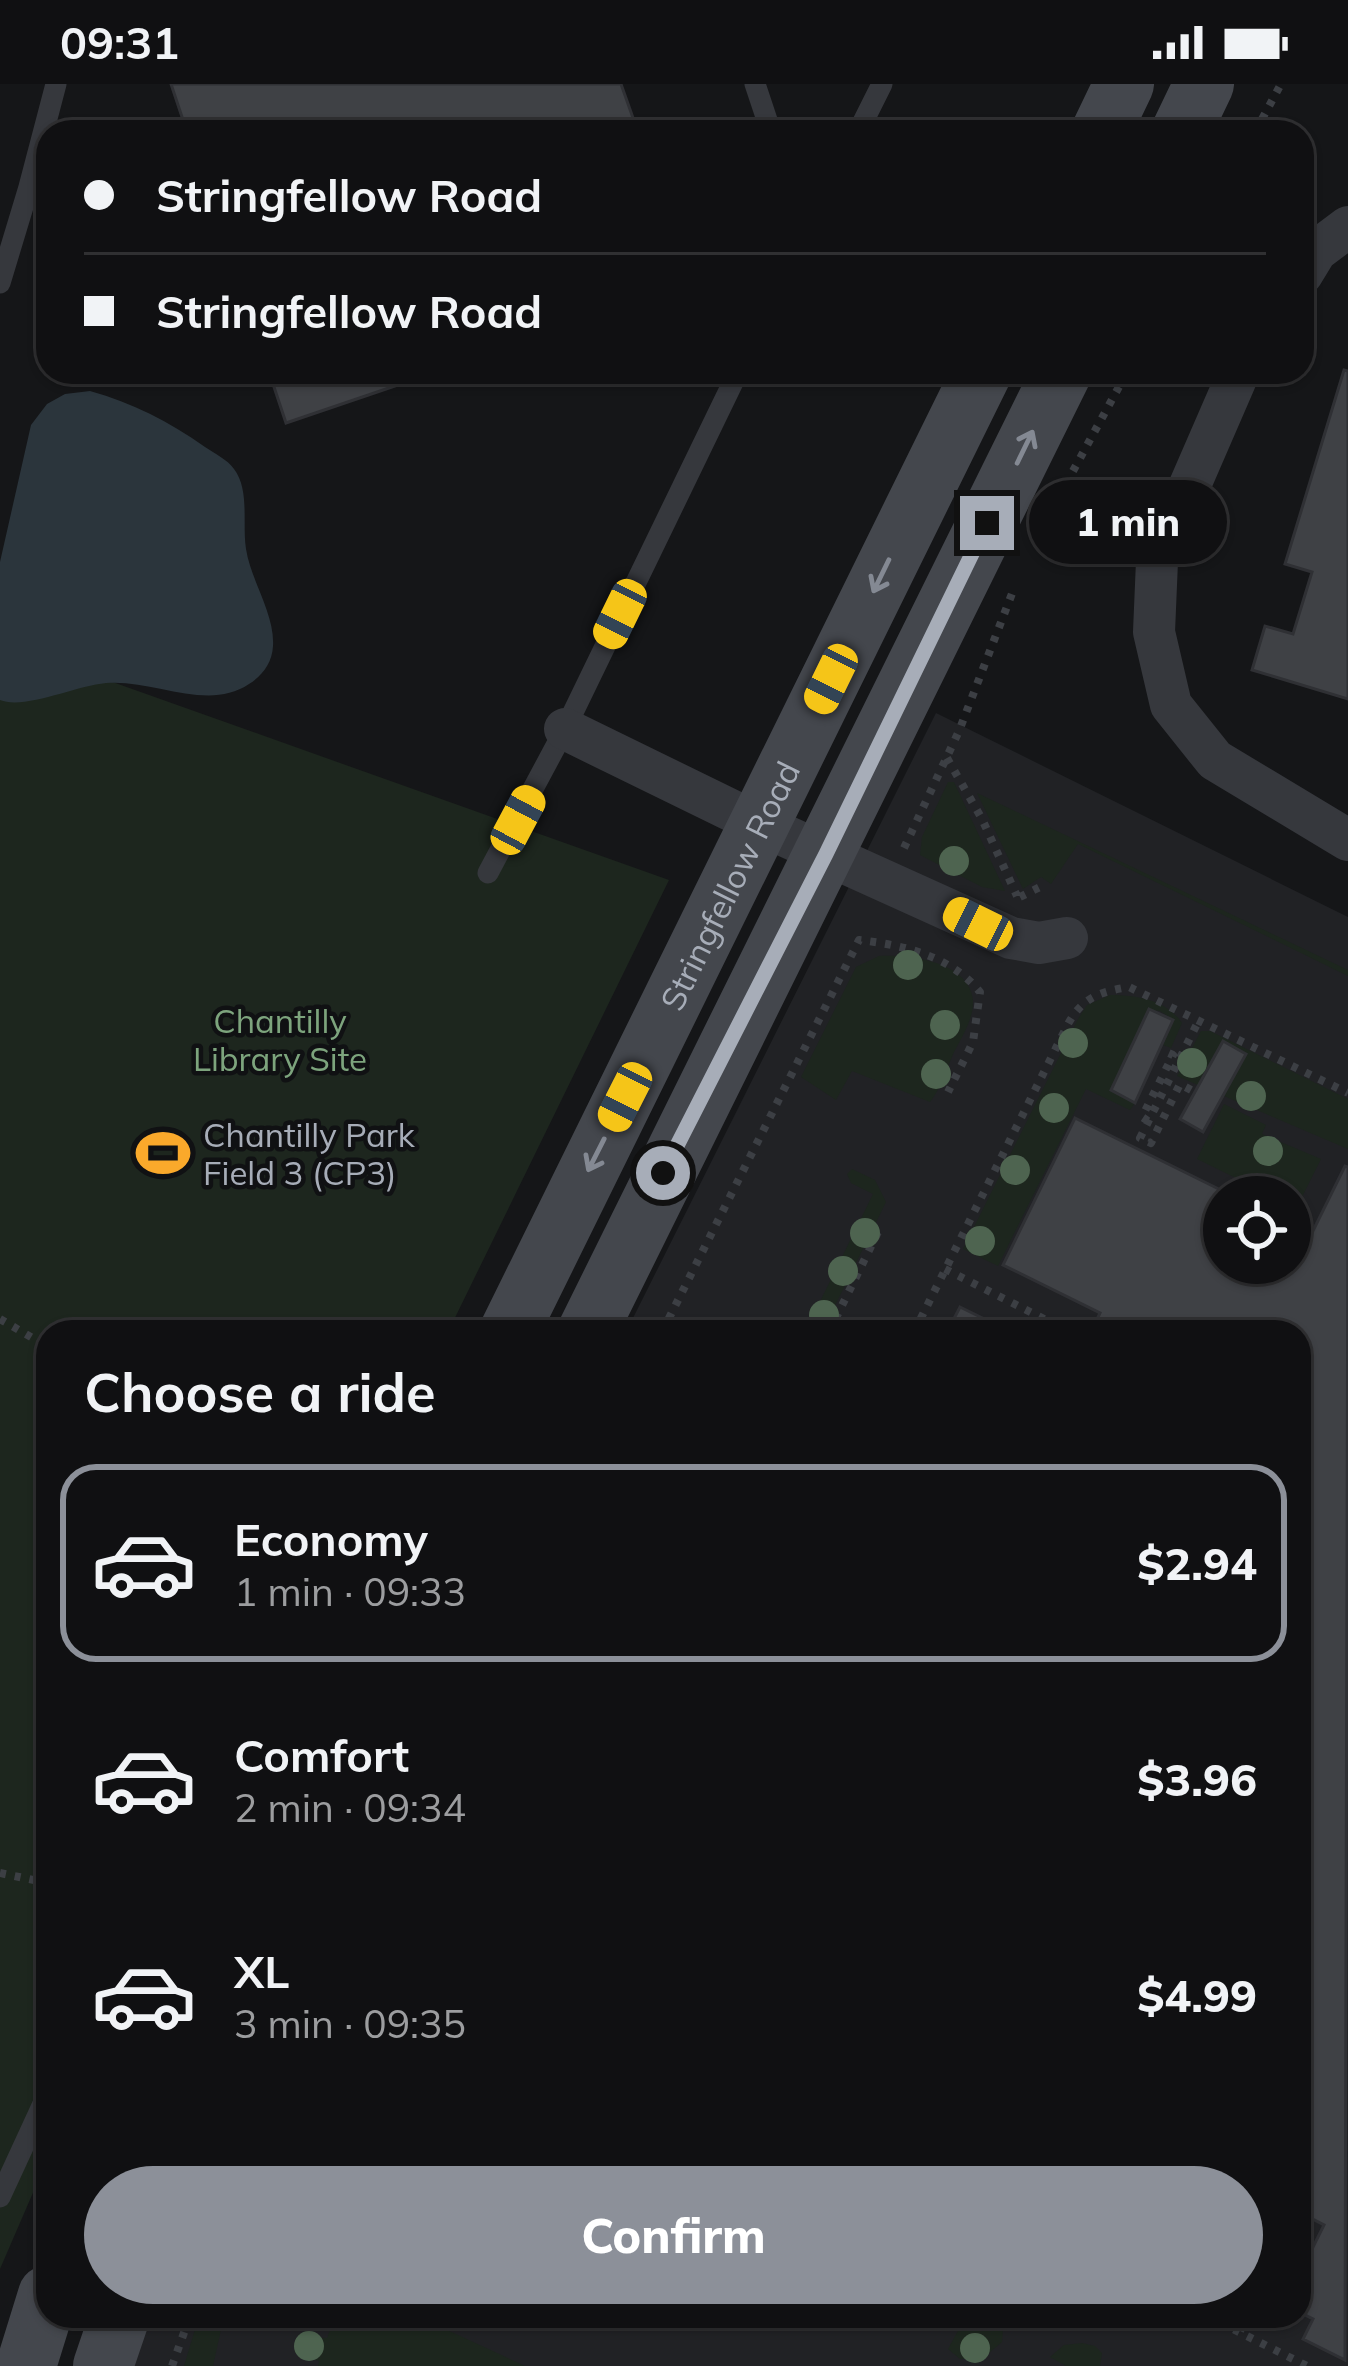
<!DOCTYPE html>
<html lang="en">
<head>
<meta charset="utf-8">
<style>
	body { margin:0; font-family:Mulish,sans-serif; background:#1e1e20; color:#f1f3f6; height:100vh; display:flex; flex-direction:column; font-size:45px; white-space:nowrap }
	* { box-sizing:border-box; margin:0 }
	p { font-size:39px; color:#9c9d9f }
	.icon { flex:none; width:66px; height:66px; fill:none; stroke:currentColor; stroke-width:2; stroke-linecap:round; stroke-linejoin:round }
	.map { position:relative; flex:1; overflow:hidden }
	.panel { position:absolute; left:36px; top:1236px; width:1275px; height:1008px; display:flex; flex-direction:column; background:#101012; border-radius:36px; box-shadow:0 3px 9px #0004,0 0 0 3px #303032 }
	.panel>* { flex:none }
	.guide { position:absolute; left:36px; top:36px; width:1278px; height:264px; border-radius:36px; box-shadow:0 3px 9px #0004,0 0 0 3px #303032; display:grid; align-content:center; height:264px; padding:0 48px; background:#101012 }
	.controls { position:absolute; left:1203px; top:1092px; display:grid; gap:24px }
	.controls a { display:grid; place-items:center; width:108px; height:108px; border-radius:50%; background:#101012; box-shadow:0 3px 9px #0004,0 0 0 3px #303032; font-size:60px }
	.end { position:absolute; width:54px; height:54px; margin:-27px; border:15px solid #a7adb8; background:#111; box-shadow:0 0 0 6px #111 }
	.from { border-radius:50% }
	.bubble { position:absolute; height:84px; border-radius:42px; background:#101012; box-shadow:0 3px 9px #0004,0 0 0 3px #303032; font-size:39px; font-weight:800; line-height:84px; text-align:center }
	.car { position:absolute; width:36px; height:72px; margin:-36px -18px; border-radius:15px; box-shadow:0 0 9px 3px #0007; background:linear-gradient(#f5c518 24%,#345 0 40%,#f5c518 0 76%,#345 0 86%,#f5c518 0) }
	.guide b { display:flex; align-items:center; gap:42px; height:114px; font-size:45px }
	.guide b+b { border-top:3px solid #303032 }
	.guide i { width:30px; height:30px; background:#f1f3f6 }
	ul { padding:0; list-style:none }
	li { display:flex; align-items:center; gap:36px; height:198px; margin:0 24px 18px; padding:0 24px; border:6px solid transparent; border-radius:36px }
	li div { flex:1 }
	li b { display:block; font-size:45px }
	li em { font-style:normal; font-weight:800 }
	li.selected { border-color:#8c9099 }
	li>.icon { width:108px; height:108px; stroke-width:1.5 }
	h2 { padding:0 48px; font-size:54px; line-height:144px }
	.primary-button { display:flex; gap:24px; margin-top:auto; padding:24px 48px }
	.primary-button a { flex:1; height:138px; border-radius:72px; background:#8c9099; color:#fff; font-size:48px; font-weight:800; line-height:138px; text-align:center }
	.status { display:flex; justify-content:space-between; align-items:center; height:84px; padding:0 60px; background:#101012; direction:ltr }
	.status svg { height:33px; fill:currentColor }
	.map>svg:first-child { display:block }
</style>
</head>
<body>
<div class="status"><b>09:31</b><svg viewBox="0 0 49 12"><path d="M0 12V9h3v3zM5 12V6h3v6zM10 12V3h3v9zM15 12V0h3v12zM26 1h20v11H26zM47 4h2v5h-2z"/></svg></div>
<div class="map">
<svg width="1348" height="2282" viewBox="0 0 1348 2282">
	<rect width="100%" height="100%" fill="#151618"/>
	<path fill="#212225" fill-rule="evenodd" d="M936,629L1348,833V2282H121L139,2232H1299V1248H626ZM1224,1113H1290V1179H1224Z"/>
	<path fill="#1d261e" d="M0,558L669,796L448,1248H48V2074L0,2185Z
		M948,698H954L1005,807L982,803L920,771L922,753Z
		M977,709L1348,886V892L1078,760L1051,800L1041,793L1023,805Z
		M879,872C908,870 969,877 973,916C974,934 962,953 954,968C947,984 940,1006 930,1018L852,987L836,1016L801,993L856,883Z
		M1110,911C1136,911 1167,916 1182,939L1171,964L1163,961L1174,936L1160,927L1149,926L1111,1006L1135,1019L1130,1026L1086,1005L998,1182L963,1165L1078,935L1087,921Z
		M1201,947H1210L1348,1015V1065L1177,992Z
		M1224,1020L1266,1041L1262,1050L1321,1075L1290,1137V1113H1246L1233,1107L1238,1095L1197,1075Z
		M852,1085L875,1096L886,1118L822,1248H805L873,1110L851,1099L847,1090Z
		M199,2232H224L213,2282H184Z
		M335,2232H417L525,2282H318L319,2277L295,2269L300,2253L327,2254Z
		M966,2232H1004L1002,2258L982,2275H960L948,2265Z
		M1082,2259L1095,2262L1102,2269L1100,2282H1066L1050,2273L1064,2261Z"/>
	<path fill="#2b353c" d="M90,307C133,319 168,337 205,363C214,369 228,376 234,385C250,406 242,440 246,465C251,497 275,530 273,562C272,579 263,591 249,600C208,628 153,595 106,599C75,602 24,626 0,616V478L31,341L47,320L65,310Z"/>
	<path fill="#3f4145" stroke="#2f3034" stroke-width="3" d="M171,0H621L638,48H187Z
		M1344,286L1348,287V615L1252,586L1265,542L1293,550L1312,488L1285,480Z
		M269,288H436L286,339Z
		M1149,925L1173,936L1135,1019L1111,1006Z
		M1223,957L1246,970L1203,1048L1180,1035Z
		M1075,1034L1235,1113H1224V1179H1290V1156L1305,1163L1345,1082L1348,1083L1345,2276L1303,2255L1313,2235L1299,2228V2191L1324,2141L1299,2128V1248H1091L1100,1229L1003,1181Z
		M960,1223L1011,1248H947Z"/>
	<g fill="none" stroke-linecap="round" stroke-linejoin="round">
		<path stroke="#3c3f44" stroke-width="8" stroke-dasharray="6 9" stroke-linecap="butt" d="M1255,48L1281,0
			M1073,387L1127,288
			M947,674L982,735L1017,812
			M904,764L959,647L1013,507
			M1020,813L1042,802
			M1191,1006L1180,1000L1151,1059L1140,1054L1199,936
			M1148,1037L1142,1033L1173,971L1164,967
			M945,1185L1070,1248
			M0,1235L48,1263
			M662,1248L859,856C903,861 951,872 980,908L973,958L948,1008
			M829,1248L879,1146
			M914,1248L1068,940C1083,913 1100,908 1129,903L1348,1009
			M0,1789L48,1799
			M1207,2232L1307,2282
			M1240,2247L1247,2232
			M172,2282L190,2232"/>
		<path stroke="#36383d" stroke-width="21" d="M755,0L771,48
			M858,48L882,0
			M29,103L56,0
			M0,199L29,103L48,112
			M488,789L565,645L738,288
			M0,2113L48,2009"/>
		<path stroke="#36383d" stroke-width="42" d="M1302,190L1316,167L1348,143
			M1239,288L1157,477L1154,548L1171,621L1215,676L1348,756
			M565,645L761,741L1011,854L1039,859L1067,854"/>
		<g stroke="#44474d" stroke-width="60">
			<path d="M1101,48L1124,0"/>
			<path d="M1181,48L1204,0"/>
			<path id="s1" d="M509,1248L982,288"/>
			<path d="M587,1248L1062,288"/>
			<path d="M26,2282L48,2211"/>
			<path d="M103,2282L120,2232"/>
		</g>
	</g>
	<g fill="#4e6450">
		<circle cx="954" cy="777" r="15"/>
		<circle cx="908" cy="881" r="15"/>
		<circle cx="945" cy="941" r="15"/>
		<circle cx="1073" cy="959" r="15"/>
		<circle cx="1192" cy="979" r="15"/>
		<circle cx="936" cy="990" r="15"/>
		<circle cx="1251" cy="1012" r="15"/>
		<circle cx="1054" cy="1024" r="15"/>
		<circle cx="1268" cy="1067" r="15"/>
		<circle cx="1015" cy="1086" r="15"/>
		<circle cx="865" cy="1149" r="15"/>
		<circle cx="980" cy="1157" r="15"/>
		<circle cx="843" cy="1187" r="15"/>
		<circle cx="824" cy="1231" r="15"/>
		<circle cx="309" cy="2262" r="15"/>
		<circle cx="975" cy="2264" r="15"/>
	</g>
	<defs><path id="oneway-shaft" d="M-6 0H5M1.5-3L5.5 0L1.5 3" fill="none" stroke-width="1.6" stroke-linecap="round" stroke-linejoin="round" transform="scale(3)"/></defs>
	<g stroke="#848993">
		<use href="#oneway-shaft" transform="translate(1025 363) rotate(-64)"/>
		<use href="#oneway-shaft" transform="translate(881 492) rotate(116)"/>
		<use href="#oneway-shaft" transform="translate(596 1071) rotate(117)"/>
	</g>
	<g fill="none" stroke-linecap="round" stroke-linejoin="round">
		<path stroke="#a7adb8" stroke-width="15" d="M663,1089L826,770L987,439"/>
	</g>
	<defs>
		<symbol id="stadium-bare" viewBox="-9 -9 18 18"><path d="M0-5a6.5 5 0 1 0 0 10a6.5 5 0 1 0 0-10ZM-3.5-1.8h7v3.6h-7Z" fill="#faa92b" stroke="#101113" stroke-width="2.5" paint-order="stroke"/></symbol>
	</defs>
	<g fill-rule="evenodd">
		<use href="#stadium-bare" x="125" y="1031" width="76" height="76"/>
	</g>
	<g text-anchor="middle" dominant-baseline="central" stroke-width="9" stroke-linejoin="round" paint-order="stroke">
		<g font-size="33" fill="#a7adb8" stroke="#101113">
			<text stroke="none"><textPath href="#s1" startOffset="498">Stringfellow Road</textPath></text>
		</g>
		<g font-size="33" fill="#7da47d" stroke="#101113">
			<text x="280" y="936">Chantilly<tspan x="280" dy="38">Library Site</tspan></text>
		</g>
		<g font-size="33" fill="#a7adb8" stroke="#101113" text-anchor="start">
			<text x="203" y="1050">Chantilly Park<tspan x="203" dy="38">Field 3 (CP3)</tspan></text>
		</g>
	</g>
</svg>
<div class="controls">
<a><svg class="icon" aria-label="locate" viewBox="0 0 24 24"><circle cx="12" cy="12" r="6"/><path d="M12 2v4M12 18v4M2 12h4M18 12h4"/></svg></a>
</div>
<i class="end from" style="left:663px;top:1089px"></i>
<i class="end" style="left:987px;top:439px"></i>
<div class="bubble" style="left:1029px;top:396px;width:198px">1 min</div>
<i class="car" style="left:620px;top:530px;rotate:206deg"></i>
<i class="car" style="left:831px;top:595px;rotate:206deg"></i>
<i class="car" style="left:518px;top:736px;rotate:28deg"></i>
<i class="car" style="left:978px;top:840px;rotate:296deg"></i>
<i class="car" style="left:625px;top:1013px;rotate:207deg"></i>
<div class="guide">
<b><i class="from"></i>Stringfellow Road</b>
<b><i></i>Stringfellow Road</b>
</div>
<section class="panel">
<h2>Choose a ride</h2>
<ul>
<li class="selected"><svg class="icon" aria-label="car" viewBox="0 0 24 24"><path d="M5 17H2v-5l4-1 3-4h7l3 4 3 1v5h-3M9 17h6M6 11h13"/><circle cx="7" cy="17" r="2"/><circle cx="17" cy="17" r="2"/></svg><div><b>Economy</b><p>1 min · 09:33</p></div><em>$2.94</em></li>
<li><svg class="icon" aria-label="car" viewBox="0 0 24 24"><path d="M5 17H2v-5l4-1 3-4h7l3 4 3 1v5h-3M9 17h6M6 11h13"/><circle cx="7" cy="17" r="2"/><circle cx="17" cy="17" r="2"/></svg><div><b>Comfort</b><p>2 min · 09:34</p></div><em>$3.96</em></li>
<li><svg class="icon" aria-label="car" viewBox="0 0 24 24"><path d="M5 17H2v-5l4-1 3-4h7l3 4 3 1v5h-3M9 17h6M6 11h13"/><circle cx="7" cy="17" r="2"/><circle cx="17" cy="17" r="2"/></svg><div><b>XL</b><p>3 min · 09:35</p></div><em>$4.99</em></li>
</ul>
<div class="primary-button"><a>Confirm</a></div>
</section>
</div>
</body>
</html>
